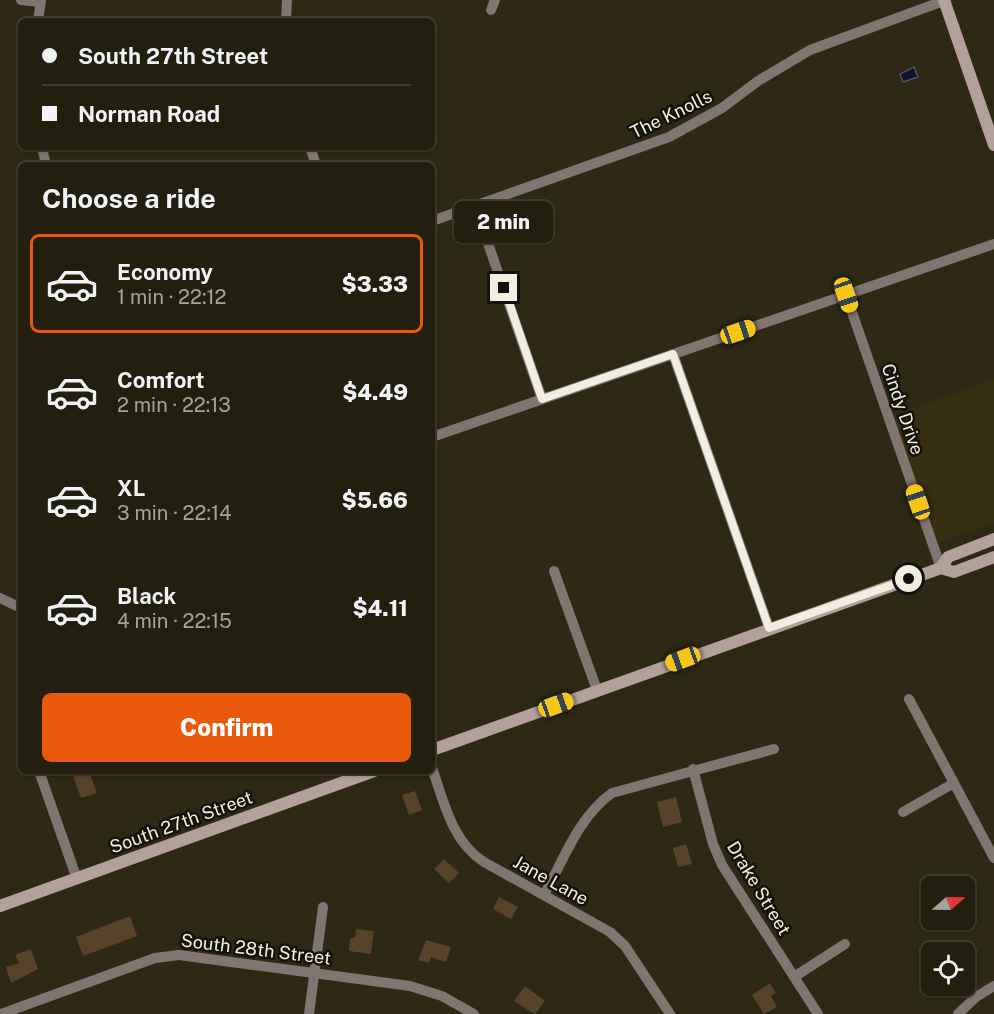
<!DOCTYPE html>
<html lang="en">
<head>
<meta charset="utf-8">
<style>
	body { margin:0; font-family:"Public Sans",sans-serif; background:#2a2718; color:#f1f3f6; height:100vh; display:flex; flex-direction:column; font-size:22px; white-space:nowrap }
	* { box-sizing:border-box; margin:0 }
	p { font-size:20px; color:#a2a29e }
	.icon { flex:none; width:33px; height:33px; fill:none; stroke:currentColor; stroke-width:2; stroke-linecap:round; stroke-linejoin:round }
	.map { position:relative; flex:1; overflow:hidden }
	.sheet { position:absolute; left:18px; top:162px; width:417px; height:612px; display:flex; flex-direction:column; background:#221f0f; border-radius:9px; box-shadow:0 2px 4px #0004,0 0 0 2px #3f3d2f }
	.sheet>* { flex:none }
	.top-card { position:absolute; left:18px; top:18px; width:417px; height:132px; border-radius:9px; box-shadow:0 2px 4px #0004,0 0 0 2px #3f3d2f; display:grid; align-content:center; height:132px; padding:0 24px; background:#221f0f }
	.needle { width:39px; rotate:70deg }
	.buttons { position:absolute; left:921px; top:876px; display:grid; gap:12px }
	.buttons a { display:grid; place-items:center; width:54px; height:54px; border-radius:9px; background:#221f0f; box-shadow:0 2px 4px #0004,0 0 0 2px #3f3d2f; font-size:30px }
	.end { position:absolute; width:27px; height:27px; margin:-14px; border:8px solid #f1eee1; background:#111; box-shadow:0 0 0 3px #111 }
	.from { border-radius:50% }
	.bubble { position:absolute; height:42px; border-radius:9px; background:#221f0f; box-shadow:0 2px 4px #0004,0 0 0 2px #3f3d2f; font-size:20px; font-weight:800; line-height:42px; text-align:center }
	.car { position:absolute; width:18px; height:36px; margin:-18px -9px; border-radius:8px; box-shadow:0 0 4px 2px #0007; background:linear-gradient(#f5c518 24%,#345 0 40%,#f5c518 0 76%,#345 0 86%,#f5c518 0) }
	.top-card b { display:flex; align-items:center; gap:21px; height:57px; font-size:22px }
	.top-card b+b { border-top:2px solid #3f3d2f }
	.top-card i { width:15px; height:15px; background:#f1f3f6 }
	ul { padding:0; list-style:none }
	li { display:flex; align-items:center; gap:18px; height:99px; margin:0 12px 9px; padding:0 12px; border:3px solid transparent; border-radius:9px }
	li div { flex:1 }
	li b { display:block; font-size:22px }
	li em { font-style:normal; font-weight:800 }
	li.on { border-color:#ea580c }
	li>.icon { width:54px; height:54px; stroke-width:1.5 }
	h2 { padding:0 24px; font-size:27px; line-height:72px }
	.button { display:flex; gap:12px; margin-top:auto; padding:12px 24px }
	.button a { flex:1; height:69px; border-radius:9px; background:#ea580c; color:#fff; font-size:24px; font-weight:800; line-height:69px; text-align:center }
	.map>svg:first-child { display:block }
</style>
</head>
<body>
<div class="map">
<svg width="994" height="1014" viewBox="0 0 994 1014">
	<rect width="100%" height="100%" fill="#2e2914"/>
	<path fill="#362f12" d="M994,379V523L933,545L889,417Z"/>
	<path fill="#09152b" stroke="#4f5662" stroke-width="1.5" d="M914,67L918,77L903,82L900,74Z"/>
	<path fill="#58432a" d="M71,771H89L97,793L81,798Z
		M415,791L422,810L409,815L402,795Z
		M676,797L682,822L663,827L657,802Z
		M686,844L692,864L678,867L673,848Z
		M444,859L459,873L449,883L434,869Z
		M499,897L518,907L511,919L493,909Z
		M130,916L137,936L83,956L76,937Z
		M356,929L374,931L371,954L349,951L350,938H355Z
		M426,940L451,947L446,962L431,957L429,963L418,960Z
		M31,949L38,969L11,983L6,967L19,963L15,955Z
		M770,983L776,993L771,996L777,1007L764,1014L752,995Z
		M525,986L545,1001L535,1014L514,1001Z"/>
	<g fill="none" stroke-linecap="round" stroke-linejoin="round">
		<path stroke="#817572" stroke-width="10" d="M21,0L40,2
			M491,10L495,0
			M38,21L41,0
			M286,21L287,0
			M42,147L46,165
			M310,147L316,165
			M475,206L542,399
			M432,221L669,137L722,108L758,81L810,50L946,0
			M846,295L941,568
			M673,354L769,628
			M432,437L994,244
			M554,571L597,690
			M0,598L21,608
			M909,699L994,858
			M432,768C444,802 452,842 484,862L610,932L625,946L670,1014
			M693,769L713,844L722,865L818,1014
			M39,771L77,879
			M903,812L954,783
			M544,895C563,861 579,816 612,793L774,749
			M794,977L845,944
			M1,1014L155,958L179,955L410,986L442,996L474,1014
			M309,1014L323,907
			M958,1014L976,997L994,986"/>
		<path stroke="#b3a09b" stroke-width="12" d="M944,0L994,145
			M941,568L954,572L994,557
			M432,750L941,568L948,557L994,539
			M0,906L374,771"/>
	</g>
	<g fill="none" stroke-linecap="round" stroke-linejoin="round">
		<path stroke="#f1eee1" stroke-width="8" d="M504,288L542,399L673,354L769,628L909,579"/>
	</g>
	<g text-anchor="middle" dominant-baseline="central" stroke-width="5" stroke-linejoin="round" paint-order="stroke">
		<g font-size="18" fill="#f1eee1" stroke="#141209">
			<text transform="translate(671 114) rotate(-26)">The Knolls</text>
			<text transform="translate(903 409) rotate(71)">Cindy Drive</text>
			<text transform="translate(181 822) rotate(-20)">South 27th Street</text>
			<text transform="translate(551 880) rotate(29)">Jane Lane</text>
			<text transform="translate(759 888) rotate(59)">Drake Street</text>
			<text transform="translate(256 949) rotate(7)">South 28th Street</text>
		</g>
	</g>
</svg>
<div class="buttons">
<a><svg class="needle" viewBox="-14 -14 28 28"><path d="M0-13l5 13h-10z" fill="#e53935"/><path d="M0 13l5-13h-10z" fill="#a2a29e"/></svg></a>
<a><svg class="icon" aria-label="locate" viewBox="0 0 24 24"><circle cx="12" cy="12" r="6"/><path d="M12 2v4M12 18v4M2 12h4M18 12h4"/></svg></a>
</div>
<i class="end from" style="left:909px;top:579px"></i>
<i class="end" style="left:504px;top:288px"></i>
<div class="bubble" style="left:454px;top:201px;width:99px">2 min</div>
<i class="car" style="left:846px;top:295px;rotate:161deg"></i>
<i class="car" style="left:738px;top:332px;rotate:71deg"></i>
<i class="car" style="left:918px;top:502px;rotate:341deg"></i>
<i class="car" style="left:683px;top:659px;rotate:250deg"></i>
<i class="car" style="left:556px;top:705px;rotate:70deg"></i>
<div class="top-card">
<b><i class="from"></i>South 27th Street</b>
<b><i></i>Norman Road</b>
</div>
<section class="sheet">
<h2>Choose a ride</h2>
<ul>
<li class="on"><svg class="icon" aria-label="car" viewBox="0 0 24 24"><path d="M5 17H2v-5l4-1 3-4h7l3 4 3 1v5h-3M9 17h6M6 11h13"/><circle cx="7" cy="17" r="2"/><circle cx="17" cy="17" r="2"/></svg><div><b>Economy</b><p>1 min · 22:12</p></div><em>$3.33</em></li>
<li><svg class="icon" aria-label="car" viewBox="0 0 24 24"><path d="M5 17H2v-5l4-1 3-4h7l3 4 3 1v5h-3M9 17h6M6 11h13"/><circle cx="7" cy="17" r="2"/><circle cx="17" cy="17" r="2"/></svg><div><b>Comfort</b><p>2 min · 22:13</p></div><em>$4.49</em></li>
<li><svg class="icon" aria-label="car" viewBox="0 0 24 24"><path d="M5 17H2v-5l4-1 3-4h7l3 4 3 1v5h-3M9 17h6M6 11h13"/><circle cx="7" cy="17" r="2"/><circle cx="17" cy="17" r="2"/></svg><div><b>XL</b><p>3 min · 22:14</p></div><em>$5.66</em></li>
<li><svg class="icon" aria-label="car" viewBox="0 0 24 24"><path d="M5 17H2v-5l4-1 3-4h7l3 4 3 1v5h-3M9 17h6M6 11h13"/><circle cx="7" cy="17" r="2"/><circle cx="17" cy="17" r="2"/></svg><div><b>Black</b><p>4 min · 22:15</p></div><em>$4.11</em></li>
</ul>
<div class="button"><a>Confirm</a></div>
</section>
</div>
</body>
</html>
